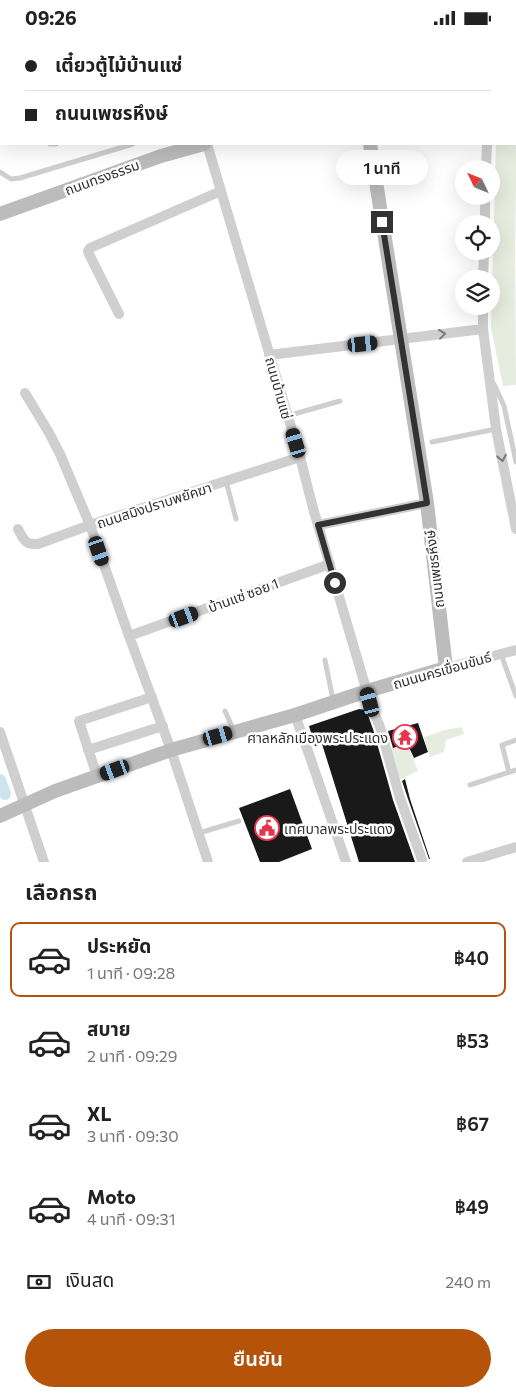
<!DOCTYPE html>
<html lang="th">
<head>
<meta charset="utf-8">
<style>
	body { margin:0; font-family:Commissioner,"Noto Sans Thai",sans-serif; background:#f6f6f6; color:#222; height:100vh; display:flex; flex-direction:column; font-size:19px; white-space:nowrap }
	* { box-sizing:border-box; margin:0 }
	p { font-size:16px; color:#767676 }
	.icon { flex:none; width:28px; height:28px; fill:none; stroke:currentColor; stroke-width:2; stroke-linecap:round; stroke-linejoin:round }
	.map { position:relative; height:827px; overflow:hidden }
	.details { display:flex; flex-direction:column; background:#fff; flex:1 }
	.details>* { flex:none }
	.guide { position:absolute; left:0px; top:0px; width:516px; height:110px; box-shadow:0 5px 20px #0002; display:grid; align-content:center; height:110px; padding:0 25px; background:#fff }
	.needle { width:32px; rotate:313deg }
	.tools { position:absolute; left:455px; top:125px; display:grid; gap:10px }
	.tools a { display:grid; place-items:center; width:45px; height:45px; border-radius:50%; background:#fff; box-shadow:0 5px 20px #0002; font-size:25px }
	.end { position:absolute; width:22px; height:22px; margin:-11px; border:6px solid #323232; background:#fff; box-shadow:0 0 0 2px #fff }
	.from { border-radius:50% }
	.bubble { position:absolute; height:35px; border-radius:18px; background:#fff; box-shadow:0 5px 20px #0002; font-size:16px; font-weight:600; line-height:35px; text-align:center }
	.car { position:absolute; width:15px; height:30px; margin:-15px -8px; border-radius:6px; box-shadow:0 0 4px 1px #0007; background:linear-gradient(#222 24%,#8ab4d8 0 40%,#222 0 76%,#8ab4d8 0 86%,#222 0) }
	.guide b { display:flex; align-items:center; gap:18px; height:48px; font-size:19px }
	.guide b+b { border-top:1px solid #e0e0e0 }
	.guide i { width:12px; height:12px; background:#222 }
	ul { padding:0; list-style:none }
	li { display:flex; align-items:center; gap:15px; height:75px; margin:0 10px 8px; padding:0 15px; border:2px solid transparent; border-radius:10px }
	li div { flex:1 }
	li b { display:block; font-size:19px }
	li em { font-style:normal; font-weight:600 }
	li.on { border-color:#b45309 }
	li>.icon { width:45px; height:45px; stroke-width:1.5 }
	h2 { padding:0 25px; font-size:22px; line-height:60px }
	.pay { display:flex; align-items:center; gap:12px; height:55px; padding:0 25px; font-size:19px }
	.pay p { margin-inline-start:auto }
	.primary-button { display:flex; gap:10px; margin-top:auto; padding:10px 25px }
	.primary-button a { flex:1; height:58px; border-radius:30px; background:#b45309; color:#fff; font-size:20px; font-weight:600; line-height:58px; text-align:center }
	.status { display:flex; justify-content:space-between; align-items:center; height:35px; padding:0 25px; background:#fff; direction:ltr }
	.status svg { height:14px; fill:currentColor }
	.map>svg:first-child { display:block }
</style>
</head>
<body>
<div class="status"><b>09:26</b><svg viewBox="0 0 49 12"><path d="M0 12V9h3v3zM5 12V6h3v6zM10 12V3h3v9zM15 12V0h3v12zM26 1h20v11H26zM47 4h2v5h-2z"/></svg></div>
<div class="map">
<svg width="516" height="827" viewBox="0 0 516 827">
	<rect width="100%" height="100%" fill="#fff"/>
	<path fill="#e6ecde" d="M497,0H516V152L515,215L516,350L503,351L491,293L496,109H515V1H497Z
		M462,692L464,699L446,705L444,717L430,722L424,702L445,695Z
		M407,708L418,736L399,745L390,714Z"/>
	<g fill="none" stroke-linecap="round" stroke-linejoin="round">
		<path stroke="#cde3ee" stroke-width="12" d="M0,745L5,759"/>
	</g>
	<path fill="#191919" d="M359,674L366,675L373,694L393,765L415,827H359L322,709L315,711L309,691Z
		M418,688L428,717L414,723L407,708L393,713L388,696Z
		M405,744L410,764L430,824H429L407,761L402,746Z
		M290,754L312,814L279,827H260L239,773Z"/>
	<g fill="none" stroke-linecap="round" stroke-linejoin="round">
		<path stroke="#cfcfcf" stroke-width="5" d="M4,0V1
			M65,0L66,1
			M131,0V1
			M250,0V1
			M50,109H56
			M0,137L11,144L20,143L133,109
			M494,349L504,371L516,427
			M287,381L340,366
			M432,407L496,394
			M226,446L236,484
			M501,619L516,661
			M325,625L333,665
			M225,676L234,696
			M509,737L502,710L516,705
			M470,750L516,735
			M199,798L239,786"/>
		<path stroke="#cfcfcf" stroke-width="10" d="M489,1V0
			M207,109L300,422L313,473L370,667
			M486,134L487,109
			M485,189V161
			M483,244L484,216
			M483,271V294L496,394L516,494
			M119,279L89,219L88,216L90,213L221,156
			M269,320L483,294
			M318,490L427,468
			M18,494C24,505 25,510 38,509L90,490L60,419L48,396L25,358
			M129,601L330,529
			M446,633L516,615
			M373,675L380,692L400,763L422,825
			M295,680L310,722L346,827
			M0,697L44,827
			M88,715L163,691
			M97,741L79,686L152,662
			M208,827L171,715L129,601L90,490L300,422
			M467,827L516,812"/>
		<path stroke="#bcbcbc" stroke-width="14" d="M352,0V1
			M0,179L161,121L204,109
			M0,781L55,756L171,715L295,680L367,656L446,633L427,468L370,109"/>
	</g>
	<defs><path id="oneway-chevron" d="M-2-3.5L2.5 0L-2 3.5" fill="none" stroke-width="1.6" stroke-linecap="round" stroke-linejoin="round" transform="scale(1.25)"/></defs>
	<g stroke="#797979">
		<use href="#oneway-chevron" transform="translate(442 299) rotate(-7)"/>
		<use href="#oneway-chevron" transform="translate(502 423) rotate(79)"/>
	</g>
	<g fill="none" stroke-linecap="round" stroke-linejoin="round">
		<path stroke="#323232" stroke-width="6" d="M335,548L318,490L427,468L382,187"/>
	</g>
	<defs>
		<symbol id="temple-ring" viewBox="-11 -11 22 22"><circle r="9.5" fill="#fff" stroke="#e9344c" stroke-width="1.5"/><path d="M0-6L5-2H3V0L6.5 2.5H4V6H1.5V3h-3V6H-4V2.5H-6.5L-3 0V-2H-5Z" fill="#e9344c"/></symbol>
		<symbol id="civic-ring" viewBox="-11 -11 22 22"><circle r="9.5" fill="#fff" stroke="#e9344c" stroke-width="1.5"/><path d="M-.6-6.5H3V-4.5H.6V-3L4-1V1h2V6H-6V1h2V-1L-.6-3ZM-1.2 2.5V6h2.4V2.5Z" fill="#e9344c"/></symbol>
	</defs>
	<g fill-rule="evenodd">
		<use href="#temple-ring" x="391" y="688" width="28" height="28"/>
		<use href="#civic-ring" x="253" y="779" width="28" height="28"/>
	</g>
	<g text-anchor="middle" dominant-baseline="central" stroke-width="5" stroke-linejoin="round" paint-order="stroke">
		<g font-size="14" fill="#323232" stroke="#fff">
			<text transform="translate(102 142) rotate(-20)">ถนนทรงธรรม</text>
			<text transform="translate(279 353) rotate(74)">ถนนบ้านแซ่</text>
			<text transform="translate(154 470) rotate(-18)">ถนนสมิงปราบพยัคฆา</text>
			<text transform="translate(434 534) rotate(-97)">ถนนเพชรหึงษ์</text>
			<text transform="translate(243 560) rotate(-20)">บ้านแซ่ ซอย 1</text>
			<text transform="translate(442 635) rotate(-16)">ถนนนครเขื่อนขันธ์</text>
		</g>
		<g font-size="14" fill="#323232" stroke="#fff" text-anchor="end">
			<text x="388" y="702">ศาลหลักเมืองพระประแดง</text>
			<text x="284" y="793" text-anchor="start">เทศบาลพระประแดง</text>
		</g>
	</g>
</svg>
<div class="tools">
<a><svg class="needle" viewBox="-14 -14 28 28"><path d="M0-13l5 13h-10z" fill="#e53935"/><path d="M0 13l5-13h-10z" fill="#767676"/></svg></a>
<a><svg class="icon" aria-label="locate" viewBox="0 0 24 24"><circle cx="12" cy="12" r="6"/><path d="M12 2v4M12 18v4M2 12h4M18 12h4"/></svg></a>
<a><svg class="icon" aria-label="layers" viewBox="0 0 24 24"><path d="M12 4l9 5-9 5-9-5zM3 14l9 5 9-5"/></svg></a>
</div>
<i class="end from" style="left:335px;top:548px"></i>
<i class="end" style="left:382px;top:187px"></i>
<div class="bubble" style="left:336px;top:115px;width:92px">1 นาที</div>
<i class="car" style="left:363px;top:309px;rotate:84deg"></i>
<i class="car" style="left:296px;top:408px;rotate:343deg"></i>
<i class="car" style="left:99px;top:516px;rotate:161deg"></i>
<i class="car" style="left:184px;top:582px;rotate:70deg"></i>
<i class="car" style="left:370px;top:667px;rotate:345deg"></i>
<i class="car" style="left:218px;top:701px;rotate:74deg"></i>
<i class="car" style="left:115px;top:735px;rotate:250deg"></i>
<div class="guide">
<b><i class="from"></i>เตี๋ยวตู้ไม้บ้านแซ่</b>
<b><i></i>ถนนเพชรหึงษ์</b>
</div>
</div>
<section class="details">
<h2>เลือกรถ</h2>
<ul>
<li class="on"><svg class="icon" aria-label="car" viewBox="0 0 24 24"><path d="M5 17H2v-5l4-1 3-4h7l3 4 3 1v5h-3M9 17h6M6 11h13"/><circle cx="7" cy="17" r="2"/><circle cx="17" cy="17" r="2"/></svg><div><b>ประหยัด</b><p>1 นาที · 09:28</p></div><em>฿40</em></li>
<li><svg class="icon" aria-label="car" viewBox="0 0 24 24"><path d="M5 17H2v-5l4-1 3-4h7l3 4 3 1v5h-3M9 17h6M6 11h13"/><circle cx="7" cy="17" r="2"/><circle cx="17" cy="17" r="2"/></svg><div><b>สบาย</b><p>2 นาที · 09:29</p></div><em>฿53</em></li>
<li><svg class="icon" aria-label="car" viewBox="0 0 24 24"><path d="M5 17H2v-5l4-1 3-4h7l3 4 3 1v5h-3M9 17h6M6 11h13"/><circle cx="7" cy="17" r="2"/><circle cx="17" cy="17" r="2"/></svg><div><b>XL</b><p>3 นาที · 09:30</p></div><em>฿67</em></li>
<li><svg class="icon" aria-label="car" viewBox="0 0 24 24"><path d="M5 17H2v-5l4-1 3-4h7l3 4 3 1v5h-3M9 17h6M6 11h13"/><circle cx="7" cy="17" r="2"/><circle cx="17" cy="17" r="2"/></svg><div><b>Moto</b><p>4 นาที · 09:31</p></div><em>฿49</em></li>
</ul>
<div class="pay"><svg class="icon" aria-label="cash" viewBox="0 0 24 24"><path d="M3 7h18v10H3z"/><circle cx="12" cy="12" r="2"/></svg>เงินสด<p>240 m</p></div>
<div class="primary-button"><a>ยืนยัน</a></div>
</section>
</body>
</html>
